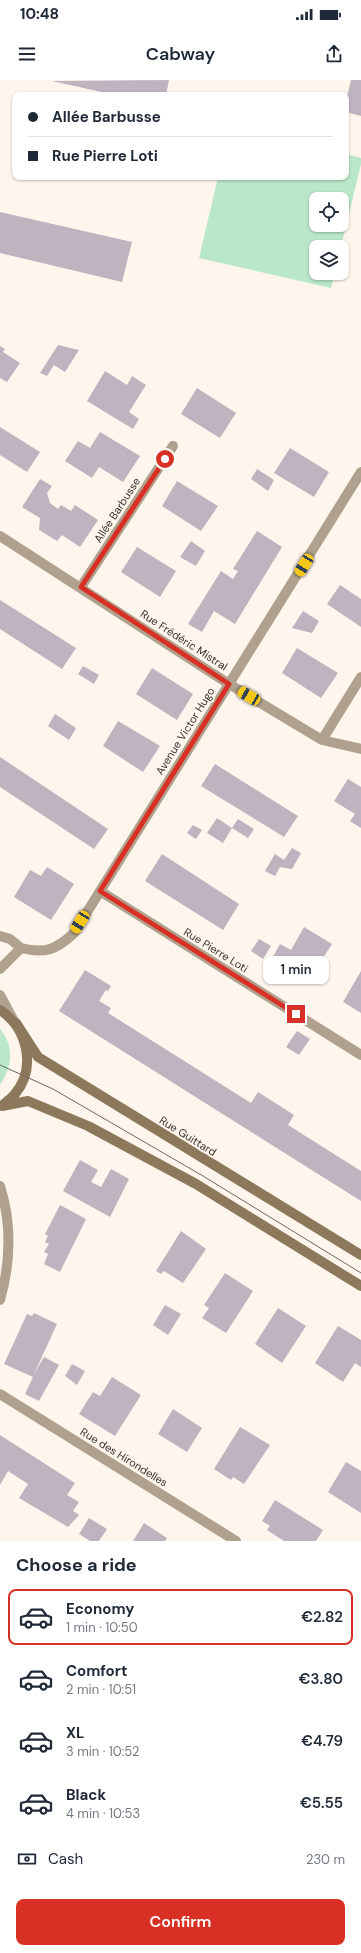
<!DOCTYPE html>
<html lang="en">
<head>
<meta charset="utf-8">
<style>
	body { margin:0; font-family:"DM Sans",sans-serif; background:#f2f2f3; color:#1f2937; height:100vh; display:flex; flex-direction:column; font-size:15px; white-space:nowrap }
	* { box-sizing:border-box; margin:0 }
	p { font-size:13px; color:#747a83 }
	.icon { flex:none; width:22px; height:22px; fill:none; stroke:currentColor; stroke-width:2; stroke-linecap:round; stroke-linejoin:round }
	.map { position:relative; height:1461px; overflow:hidden }
	.drawer { display:flex; flex-direction:column; background:#fff; flex:1 }
	.drawer>* { flex:none }
	.guide { position:absolute; left:12px; top:12px; width:337px; height:88px; border-radius:8px; box-shadow:0 1px 3px #0004; display:grid; align-content:center; height:88px; padding:0 16px; background:#fff }
	.fabs { position:absolute; left:309px; top:112px; display:grid; gap:8px }
	.fabs a { display:grid; place-items:center; width:40px; height:40px; border-radius:8px; background:#fff; box-shadow:0 1px 3px #0004; font-size:20px }
	.end { position:absolute; width:18px; height:18px; margin:-9px; border:5px solid #d93025; background:#fff; box-shadow:0 0 0 2px #fff }
	.from { border-radius:50% }
	.bubble { position:absolute; height:28px; border-radius:8px; background:#fff; box-shadow:0 1px 3px #0004; font-size:13px; font-weight:600; line-height:28px; text-align:center }
	.car { position:absolute; width:12px; height:24px; margin:-12px -6px; border-radius:5px; box-shadow:0 0 3px 1px #0007; background:linear-gradient(#f5c518 24%,#345 0 40%,#f5c518 0 76%,#345 0 86%,#f5c518 0) }
	.guide b { display:flex; align-items:center; gap:14px; height:38px; font-size:15px }
	.guide b+b { border-top:1px solid #e0e1e3 }
	.guide i { width:10px; height:10px; background:#1f2937 }
	ul { padding:0; list-style:none }
	li { display:flex; align-items:center; gap:12px; height:56px; margin:0 8px 6px; padding:0 8px; border:2px solid transparent; border-radius:8px }
	li div { flex:1 }
	li b { display:block; font-size:15px }
	li em { font-style:normal; font-weight:600 }
	li.selected { border-color:#d93025 }
	li>.icon { width:36px; height:36px; stroke-width:1.5 }
	h2 { padding:0 16px; font-size:18px; line-height:48px }
	.pay { display:flex; align-items:center; gap:10px; height:44px; padding:0 16px; font-size:15px }
	.pay p { margin-inline-start:auto }
	.action { display:flex; gap:8px; margin-top:auto; padding:8px 16px }
	.action a { flex:1; height:46px; border-radius:8px; background:#d93025; color:#fff; font-size:16px; font-weight:600; line-height:46px; text-align:center }
	.status { display:flex; justify-content:space-between; align-items:center; height:28px; padding:0 20px; background:#fff; direction:ltr }
	.status svg { height:11px; fill:currentColor }
	header { display:flex; justify-content:space-between; align-items:center; height:52px; padding:0 16px; background:#fff; font-size:18px; font-weight:600 }
	.map>svg:first-child { display:block }
</style>
</head>
<body>
<div class="status"><b>10:48</b><svg viewBox="0 0 49 12"><path d="M0 12V9h3v3zM5 12V6h3v6zM10 12V3h3v9zM15 12V0h3v12zM26 1h20v11H26zM47 4h2v5h-2z"/></svg></div>
<header><svg class="icon" aria-label="menu" viewBox="0 0 24 24"><path d="M4 6h16M4 12h16M4 18h16"/></svg>Cabway<svg class="icon" aria-label="share" viewBox="0 0 24 24"><path d="M12 15V3M7 8l5-5 5 5M5 13v7h14v-7"/></svg></header>
<div class="map">
<svg width="361" height="1461" viewBox="0 0 361 1461">
	<rect width="100%" height="100%" fill="#fef5ec"/>
	<path fill="#b9e7c7" fill-rule="evenodd" d="M346,74L361,78V84L341,167H316V193H335L331,208L199,178L218,97H346ZM316,119H342V145H316Z
		M0,949C15,967 12,987 0,1005Z"/>
	<path fill="#bdb4c0" d="M169,0L166,15H115L52,1Z
		M351,0H361V36L346,32V21Z
		M0,132L132,162L122,202L0,173Z
		M58,265L79,270L65,292L54,285L47,296L40,293Z
		M0,266L5,269L3,272L20,283L7,302L0,298Z
		M105,291L127,305L132,296L146,305L129,332L139,339L133,349L87,321Z
		M197,308L236,333L220,358L181,334Z
		M0,347L40,372L27,392L0,375Z
		M100,352L140,376L123,402L99,387L92,398L65,381L78,361L90,368Z
		M290,368L329,392L314,417L274,393Z
		M257,389L274,400L268,411L251,399Z
		M40,399L52,406L47,413L50,423L58,429L61,425L71,431L75,425L98,440L80,467L62,455L57,461L39,450L40,438L22,427Z
		M177,401L218,426L201,451L162,426Z
		M257,451L282,467L235,544L214,531L202,552L188,544L221,491L233,499L238,491L233,489Z
		M191,461L205,471L196,486L180,477Z
		M137,467L176,491L160,517L121,492Z
		M340,505L361,519V547L327,524Z
		M0,520L76,568L62,589L0,549Z
		M303,531L319,541L312,553L292,548Z
		M297,568L338,593L321,618L282,593Z
		M83,586L99,595L94,604L78,594Z
		M152,588L193,614L177,640L136,614Z
		M55,634L76,648L69,660L48,646Z
		M118,641L160,666L143,692L103,666Z
		M0,677L108,749L94,769L0,707Z
		M215,684L298,736L284,757L201,706Z
		M348,699L361,707V748L350,741L355,734L334,721Z
		M217,738L232,748L223,763L207,753Z
		M238,739L254,749L248,758L232,748Z
		M193,745L202,750L196,759L187,753Z
		M292,768L301,773L292,789L280,787L275,796L265,791L275,774L284,780Z
		M162,774L239,824L223,850L145,801Z
		M47,787L74,804L51,840L14,817L30,790L41,796Z
		M304,847L332,864L309,900L282,883L278,890L269,884L280,864L291,870Z
		M259,859L271,866L263,879L251,871Z
		M85,890L111,906L108,911L106,910L99,921L111,928L108,933L251,1023L258,1012L294,1035L288,1045L361,1091V1121L59,931Z
		M361,891V933L343,922Z
		M297,951L310,959L299,975L286,967Z
		M80,1080L98,1090L91,1102L101,1107L111,1089L129,1099L110,1137L63,1111Z
		M60,1125L86,1139L60,1192L44,1184L48,1174L44,1172L49,1164L45,1162L48,1156L45,1154Z
		M181,1151L206,1169L183,1203L164,1191L161,1194L156,1191Z
		M225,1193L253,1211L226,1253L202,1238L209,1228L204,1225Z
		M165,1225L181,1234L168,1255L153,1245Z
		M278,1228L306,1246L282,1283L255,1264Z
		M34,1233L57,1244L34,1294L44,1277L59,1285L39,1321L25,1314L33,1297L4,1284L27,1234L32,1236Z
		M338,1246L361,1260V1287L355,1283L343,1302L315,1283Z
		M72,1284L85,1291L77,1305L65,1296Z
		M112,1297L141,1315L115,1356L79,1334L93,1312L100,1316Z
		M173,1329L202,1348L187,1372L158,1354Z
		M240,1347L270,1365L244,1404L233,1397L231,1400L214,1389Z
		M0,1355L75,1403L67,1415L79,1422L73,1431L79,1435L68,1447L19,1418L28,1404L8,1391L0,1405Z
		M346,1382L361,1391V1433L328,1412Z
		M275,1420L323,1450L316,1461H284L267,1450L270,1446L262,1441Z
		M89,1438L107,1449L99,1461H90L79,1454Z
		M144,1443L167,1458L165,1461H133Z"/>
	<g fill="none" stroke-linecap="round" stroke-linejoin="round">
		<path stroke="#afa18d" stroke-width="10" d="M0,456L229,604L322,660L361,669
			M81,507L173,366
			M322,660L361,597
			M100,811L361,975
			M0,856L10,859L21,868L0,889
			M21,868C45,874 56,870 74,853L361,392
			M0,915L14,941
			M0,1314L236,1461"/>
		<path stroke="#afa18d" stroke-width="10" d="M0,1106C12,1144 11,1181 0,1220"/>
		<path stroke="#8d785b" stroke-width="10" d="M0,930C27,948 37,987 15,1014C12,1018 6,1022 2,1026
			M16,943L38,977L361,1175
			M2,1026L28,1021L88,1046L196,1104L361,1206"/>
		<path stroke="#6d6862" stroke-width="1" d="M0,985L53,1009L203,1096L361,1193"/>
	</g>
	<g fill="none" stroke-linecap="round" stroke-linejoin="round">
		<path stroke="#d93025" stroke-width="5" d="M165,379L81,507L229,604L100,811L296,934"/>
	</g>
	<g text-anchor="middle" dominant-baseline="central" stroke-width="4" stroke-linejoin="round" paint-order="stroke">
		<g font-size="11" fill="#34302c" stroke="#fef5ec">
			<text transform="translate(117 430) rotate(-57)">Allée Barbusse</text>
			<text transform="translate(184 560) rotate(33)">Rue Frédéric Mistral</text>
			<text transform="translate(185 651) rotate(-58)">Avenue Victor Hugo</text>
			<text transform="translate(216 870) rotate(32)">Rue Pierre Loti</text>
			<text transform="translate(188 1056) rotate(32)">Rue Guittard</text>
			<text transform="translate(124 1377) rotate(32)">Rue des Hirondelles</text>
		</g>
	</g>
</svg>
<div class="fabs">
<a><svg class="icon" aria-label="locate" viewBox="0 0 24 24"><circle cx="12" cy="12" r="6"/><path d="M12 2v4M12 18v4M2 12h4M18 12h4"/></svg></a>
<a><svg class="icon" aria-label="layers" viewBox="0 0 24 24"><path d="M12 4l9 5-9 5-9-5zM3 14l9 5 9-5"/></svg></a>
</div>
<i class="end from" style="left:165px;top:379px"></i>
<i class="end" style="left:296px;top:934px"></i>
<div class="bubble" style="left:263px;top:876px;width:66px">1 min</div>
<i class="car" style="left:304px;top:485px;rotate:212deg"></i>
<i class="car" style="left:249px;top:616px;rotate:300deg"></i>
<i class="car" style="left:80px;top:842px;rotate:212deg"></i>
<div class="guide">
<b><i class="from"></i>Allée Barbusse</b>
<b><i></i>Rue Pierre Loti</b>
</div>
</div>
<section class="drawer">
<h2>Choose a ride</h2>
<ul>
<li class="selected"><svg class="icon" aria-label="car" viewBox="0 0 24 24"><path d="M5 17H2v-5l4-1 3-4h7l3 4 3 1v5h-3M9 17h6M6 11h13"/><circle cx="7" cy="17" r="2"/><circle cx="17" cy="17" r="2"/></svg><div><b>Economy</b><p>1 min · 10:50</p></div><em>€2.82</em></li>
<li><svg class="icon" aria-label="car" viewBox="0 0 24 24"><path d="M5 17H2v-5l4-1 3-4h7l3 4 3 1v5h-3M9 17h6M6 11h13"/><circle cx="7" cy="17" r="2"/><circle cx="17" cy="17" r="2"/></svg><div><b>Comfort</b><p>2 min · 10:51</p></div><em>€3.80</em></li>
<li><svg class="icon" aria-label="car" viewBox="0 0 24 24"><path d="M5 17H2v-5l4-1 3-4h7l3 4 3 1v5h-3M9 17h6M6 11h13"/><circle cx="7" cy="17" r="2"/><circle cx="17" cy="17" r="2"/></svg><div><b>XL</b><p>3 min · 10:52</p></div><em>€4.79</em></li>
<li><svg class="icon" aria-label="car" viewBox="0 0 24 24"><path d="M5 17H2v-5l4-1 3-4h7l3 4 3 1v5h-3M9 17h6M6 11h13"/><circle cx="7" cy="17" r="2"/><circle cx="17" cy="17" r="2"/></svg><div><b>Black</b><p>4 min · 10:53</p></div><em>€5.55</em></li>
</ul>
<div class="pay"><svg class="icon" aria-label="cash" viewBox="0 0 24 24"><path d="M3 7h18v10H3z"/><circle cx="12" cy="12" r="2"/></svg>Cash<p>230 m</p></div>
<div class="action"><a>Confirm</a></div>
</section>
</body>
</html>
